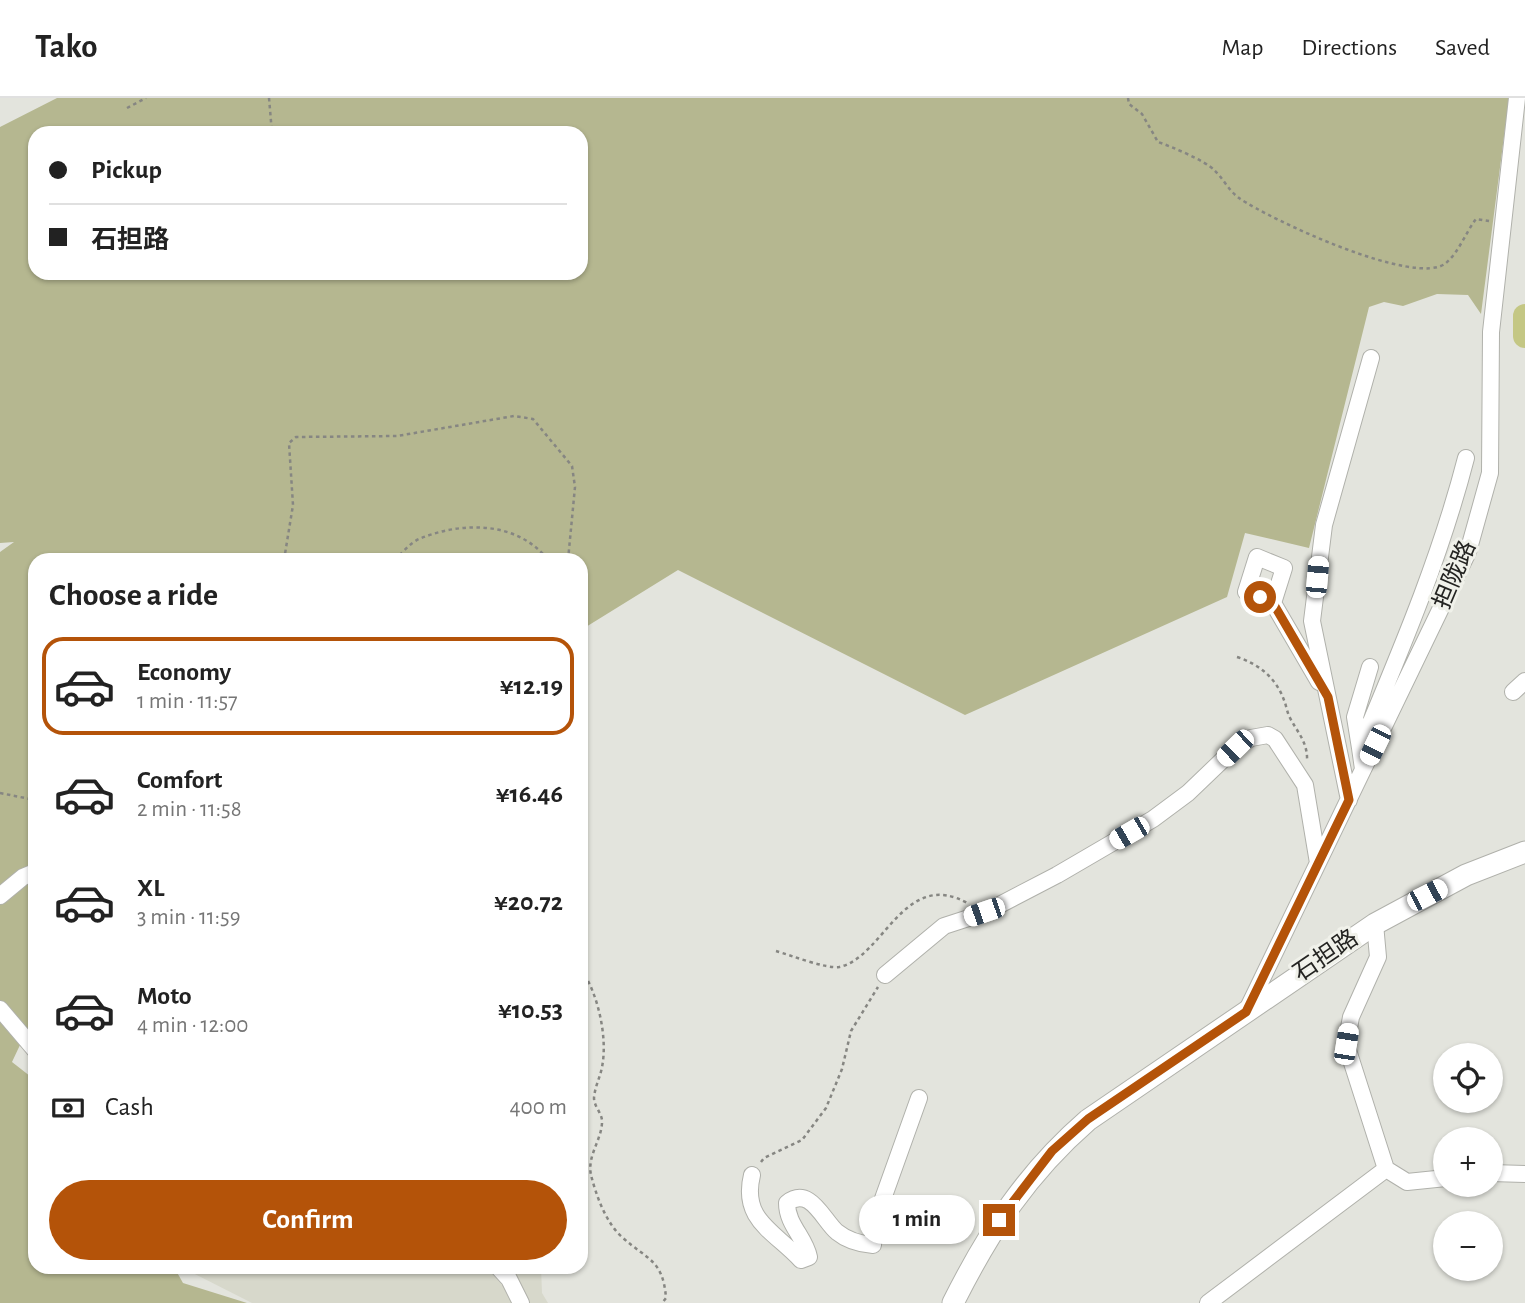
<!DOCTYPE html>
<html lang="en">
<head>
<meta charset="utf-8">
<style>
	body { margin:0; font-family:"Alegreya Sans","Noto Sans SC",sans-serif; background:#f6f6f6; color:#222; height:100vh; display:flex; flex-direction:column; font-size:26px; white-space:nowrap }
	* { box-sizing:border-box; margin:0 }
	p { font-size:23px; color:#767676 }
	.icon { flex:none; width:38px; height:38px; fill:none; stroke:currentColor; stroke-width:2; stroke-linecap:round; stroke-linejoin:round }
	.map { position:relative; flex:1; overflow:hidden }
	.drawer { position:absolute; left:28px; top:455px; width:560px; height:721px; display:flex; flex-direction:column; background:#fff; border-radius:21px; box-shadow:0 2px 5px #0004 }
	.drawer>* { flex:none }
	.guide { position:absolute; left:28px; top:28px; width:560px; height:154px; border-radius:21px; box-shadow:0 2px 5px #0004; display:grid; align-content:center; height:154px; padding:0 21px; background:#fff }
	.controls { position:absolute; left:1433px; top:945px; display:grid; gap:14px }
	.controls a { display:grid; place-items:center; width:70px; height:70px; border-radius:50%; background:#fff; box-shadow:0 2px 5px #0004; font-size:35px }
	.end { position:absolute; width:32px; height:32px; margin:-16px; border:9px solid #b45309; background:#fff; box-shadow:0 0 0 4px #fff }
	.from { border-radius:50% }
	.bubble { position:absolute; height:49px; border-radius:24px; background:#fff; box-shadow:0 2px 5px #0004; font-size:23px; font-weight:700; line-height:49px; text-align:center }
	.car { position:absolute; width:21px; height:42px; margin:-21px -10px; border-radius:9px; box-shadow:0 0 5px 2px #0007; background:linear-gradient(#fff 24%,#345 0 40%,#fff 0 76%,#345 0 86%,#fff 0) }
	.guide b { display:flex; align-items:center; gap:24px; height:66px; font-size:26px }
	.guide b+b { border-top:2px solid #e0e0e0 }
	.guide i { width:18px; height:18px; background:#222 }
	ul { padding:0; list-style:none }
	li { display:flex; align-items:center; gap:21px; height:98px; margin:0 14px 10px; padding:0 7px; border:4px solid transparent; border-radius:21px }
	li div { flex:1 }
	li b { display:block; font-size:26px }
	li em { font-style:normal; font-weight:700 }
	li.on { border-color:#b45309 }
	li>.icon { width:63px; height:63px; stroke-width:1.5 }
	h2 { padding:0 21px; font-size:32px; line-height:84px }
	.pay { display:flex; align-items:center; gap:18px; height:77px; padding:0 21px; font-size:26px }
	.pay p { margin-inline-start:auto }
	.action { display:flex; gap:14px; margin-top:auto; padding:14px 21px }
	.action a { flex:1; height:80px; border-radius:42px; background:#b45309; color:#fff; font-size:28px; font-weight:700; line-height:80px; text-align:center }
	header { display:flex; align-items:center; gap:42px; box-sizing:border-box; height:98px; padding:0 35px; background:#fff; border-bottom:2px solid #e0e0e0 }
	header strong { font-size:33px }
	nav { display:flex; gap:38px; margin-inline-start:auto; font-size:24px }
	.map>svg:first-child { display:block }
</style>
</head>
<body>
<header>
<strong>Tako</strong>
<nav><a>Map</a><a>Directions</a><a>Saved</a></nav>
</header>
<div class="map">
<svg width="1525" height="1205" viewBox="0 0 1525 1205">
	<rect width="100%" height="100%" fill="#e3e4dd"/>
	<path fill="#d7d8cb" d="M181,1169H541L542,1195L548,1205H252Z"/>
	<path fill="#b5b790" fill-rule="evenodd" d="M57,0H1509L1481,216L1468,197L1437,196L1403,208L1384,204L1369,209L1309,450L1245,435L1227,499L965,617L678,472L581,532V462H35V915L12,964L35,982V1169H174L183,1185L247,1205H0V454L14,444L0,445V29ZM35,35H581V175H35Z"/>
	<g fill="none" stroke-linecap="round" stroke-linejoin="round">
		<path stroke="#c4c784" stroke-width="24" d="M1525,218V238"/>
		<defs>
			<path id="minor" d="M1273,505L1246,494L1257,459L1284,470L1273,505L1319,584
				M1513,594L1525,583
				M1360,650L1355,619L1370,569
				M1363,671L1360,650C1400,554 1440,461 1466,360
				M1349,702L1312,523L1324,427L1371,260
				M0,798L23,779L35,774
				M1375,826L1378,859L1351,919L1346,946L1386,1071L1407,1084L1446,1080
				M885,877L944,828L984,815L1057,777L1153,721L1188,695L1235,650L1251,640L1268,637L1275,641L1305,687L1318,765
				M0,911L35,952
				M1247,912L1468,454L1490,375L1491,234L1517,0
				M1491,1075L1525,1076
				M752,1077C741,1122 774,1133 801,1162L809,1159C805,1139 787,1127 787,1105C810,1087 823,1122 837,1134C848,1143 860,1146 873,1147L875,1123L919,1000
				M498,1169L509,1181L521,1205
				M1208,1205L1386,1071"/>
			<path id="major" d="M953,1205C989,1133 1027,1075 1088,1022L1375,826L1466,777L1525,754"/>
		</defs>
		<use href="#minor" stroke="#b0b1ab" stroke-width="18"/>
		<use href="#major" stroke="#b0b1ab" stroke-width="23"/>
		<path stroke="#868682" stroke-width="2.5" stroke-dasharray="3.5 3.5" stroke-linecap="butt" d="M269,0L272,35
			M1128,0L1129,6L1142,16L1158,44C1170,48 1206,63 1214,72C1223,80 1229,93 1239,100C1269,121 1416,190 1446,165C1459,154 1466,134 1476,121L1489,123
			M127,10L146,0
			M284,462L293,407L289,345L296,339L397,338L514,318L533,321L572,368L575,389L568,462
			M395,462C402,455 410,445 419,441C462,423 518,423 548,462
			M1237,559C1259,566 1276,580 1284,602C1286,607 1287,613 1289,618C1297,634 1308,644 1307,663
			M0,695L35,702
			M776,853C790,857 826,871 839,869C884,860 904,768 969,806
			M581,871C598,895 608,940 602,969C600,980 595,988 594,1000C594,1009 603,1016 602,1025C601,1043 587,1058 591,1077C596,1097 606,1125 622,1139C647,1162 663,1161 666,1200L662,1205
			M761,1064L764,1060L802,1042L826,1010L842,971L851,933L878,889"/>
		<use href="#minor" stroke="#fff" stroke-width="16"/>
		<use href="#major" stroke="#fff" stroke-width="21"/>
	</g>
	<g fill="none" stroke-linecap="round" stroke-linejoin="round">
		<path stroke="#b45309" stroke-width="9" d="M999,1122L1052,1053L1088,1021L1246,914L1349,702L1328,599L1273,505L1260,499"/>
	</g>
	<g text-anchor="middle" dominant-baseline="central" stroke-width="6" stroke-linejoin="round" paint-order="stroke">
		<g font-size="24" fill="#242422" stroke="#f0f1ea">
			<text transform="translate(1455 477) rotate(-67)">担陇路</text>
			<text transform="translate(1326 858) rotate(-34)">石担路</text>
		</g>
	</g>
</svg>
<div class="controls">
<a><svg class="icon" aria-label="locate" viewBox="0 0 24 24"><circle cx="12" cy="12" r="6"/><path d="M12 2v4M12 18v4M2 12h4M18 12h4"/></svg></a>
<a>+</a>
<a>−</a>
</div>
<i class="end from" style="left:1260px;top:499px"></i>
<i class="end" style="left:999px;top:1122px"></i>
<div class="bubble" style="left:859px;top:1097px;width:116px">1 min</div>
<i class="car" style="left:1317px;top:479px;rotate:5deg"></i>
<i class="car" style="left:1375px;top:647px;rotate:206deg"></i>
<i class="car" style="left:1235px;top:650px;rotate:226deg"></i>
<i class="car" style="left:1129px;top:735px;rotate:240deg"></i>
<i class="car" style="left:1427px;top:797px;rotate:63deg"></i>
<i class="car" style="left:984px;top:814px;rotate:251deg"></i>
<i class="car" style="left:1346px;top:946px;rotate:9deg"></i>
<div class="guide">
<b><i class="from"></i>Pickup</b>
<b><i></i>石担路</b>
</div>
<section class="drawer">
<h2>Choose a ride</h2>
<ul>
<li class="on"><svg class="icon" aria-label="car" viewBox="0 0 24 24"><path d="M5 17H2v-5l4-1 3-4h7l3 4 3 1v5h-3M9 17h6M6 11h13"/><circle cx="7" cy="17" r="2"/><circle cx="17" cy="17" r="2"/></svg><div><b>Economy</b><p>1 min · 11:57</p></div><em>¥12.19</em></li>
<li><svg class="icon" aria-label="car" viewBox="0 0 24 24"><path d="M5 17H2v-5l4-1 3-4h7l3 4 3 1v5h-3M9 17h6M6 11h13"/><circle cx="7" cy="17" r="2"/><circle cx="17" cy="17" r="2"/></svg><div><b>Comfort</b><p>2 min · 11:58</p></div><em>¥16.46</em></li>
<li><svg class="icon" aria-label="car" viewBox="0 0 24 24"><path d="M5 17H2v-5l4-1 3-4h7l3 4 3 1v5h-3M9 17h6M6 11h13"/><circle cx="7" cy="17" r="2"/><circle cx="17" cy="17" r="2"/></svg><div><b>XL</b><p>3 min · 11:59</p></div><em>¥20.72</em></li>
<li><svg class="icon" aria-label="car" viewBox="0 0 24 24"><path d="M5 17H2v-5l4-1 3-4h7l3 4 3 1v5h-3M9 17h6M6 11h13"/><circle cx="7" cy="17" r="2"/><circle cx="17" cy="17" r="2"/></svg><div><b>Moto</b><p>4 min · 12:00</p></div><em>¥10.53</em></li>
</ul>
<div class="pay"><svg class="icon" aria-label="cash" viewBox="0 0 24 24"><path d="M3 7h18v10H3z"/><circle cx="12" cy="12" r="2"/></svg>Cash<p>400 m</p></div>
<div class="action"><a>Confirm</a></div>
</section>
</div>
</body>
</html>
